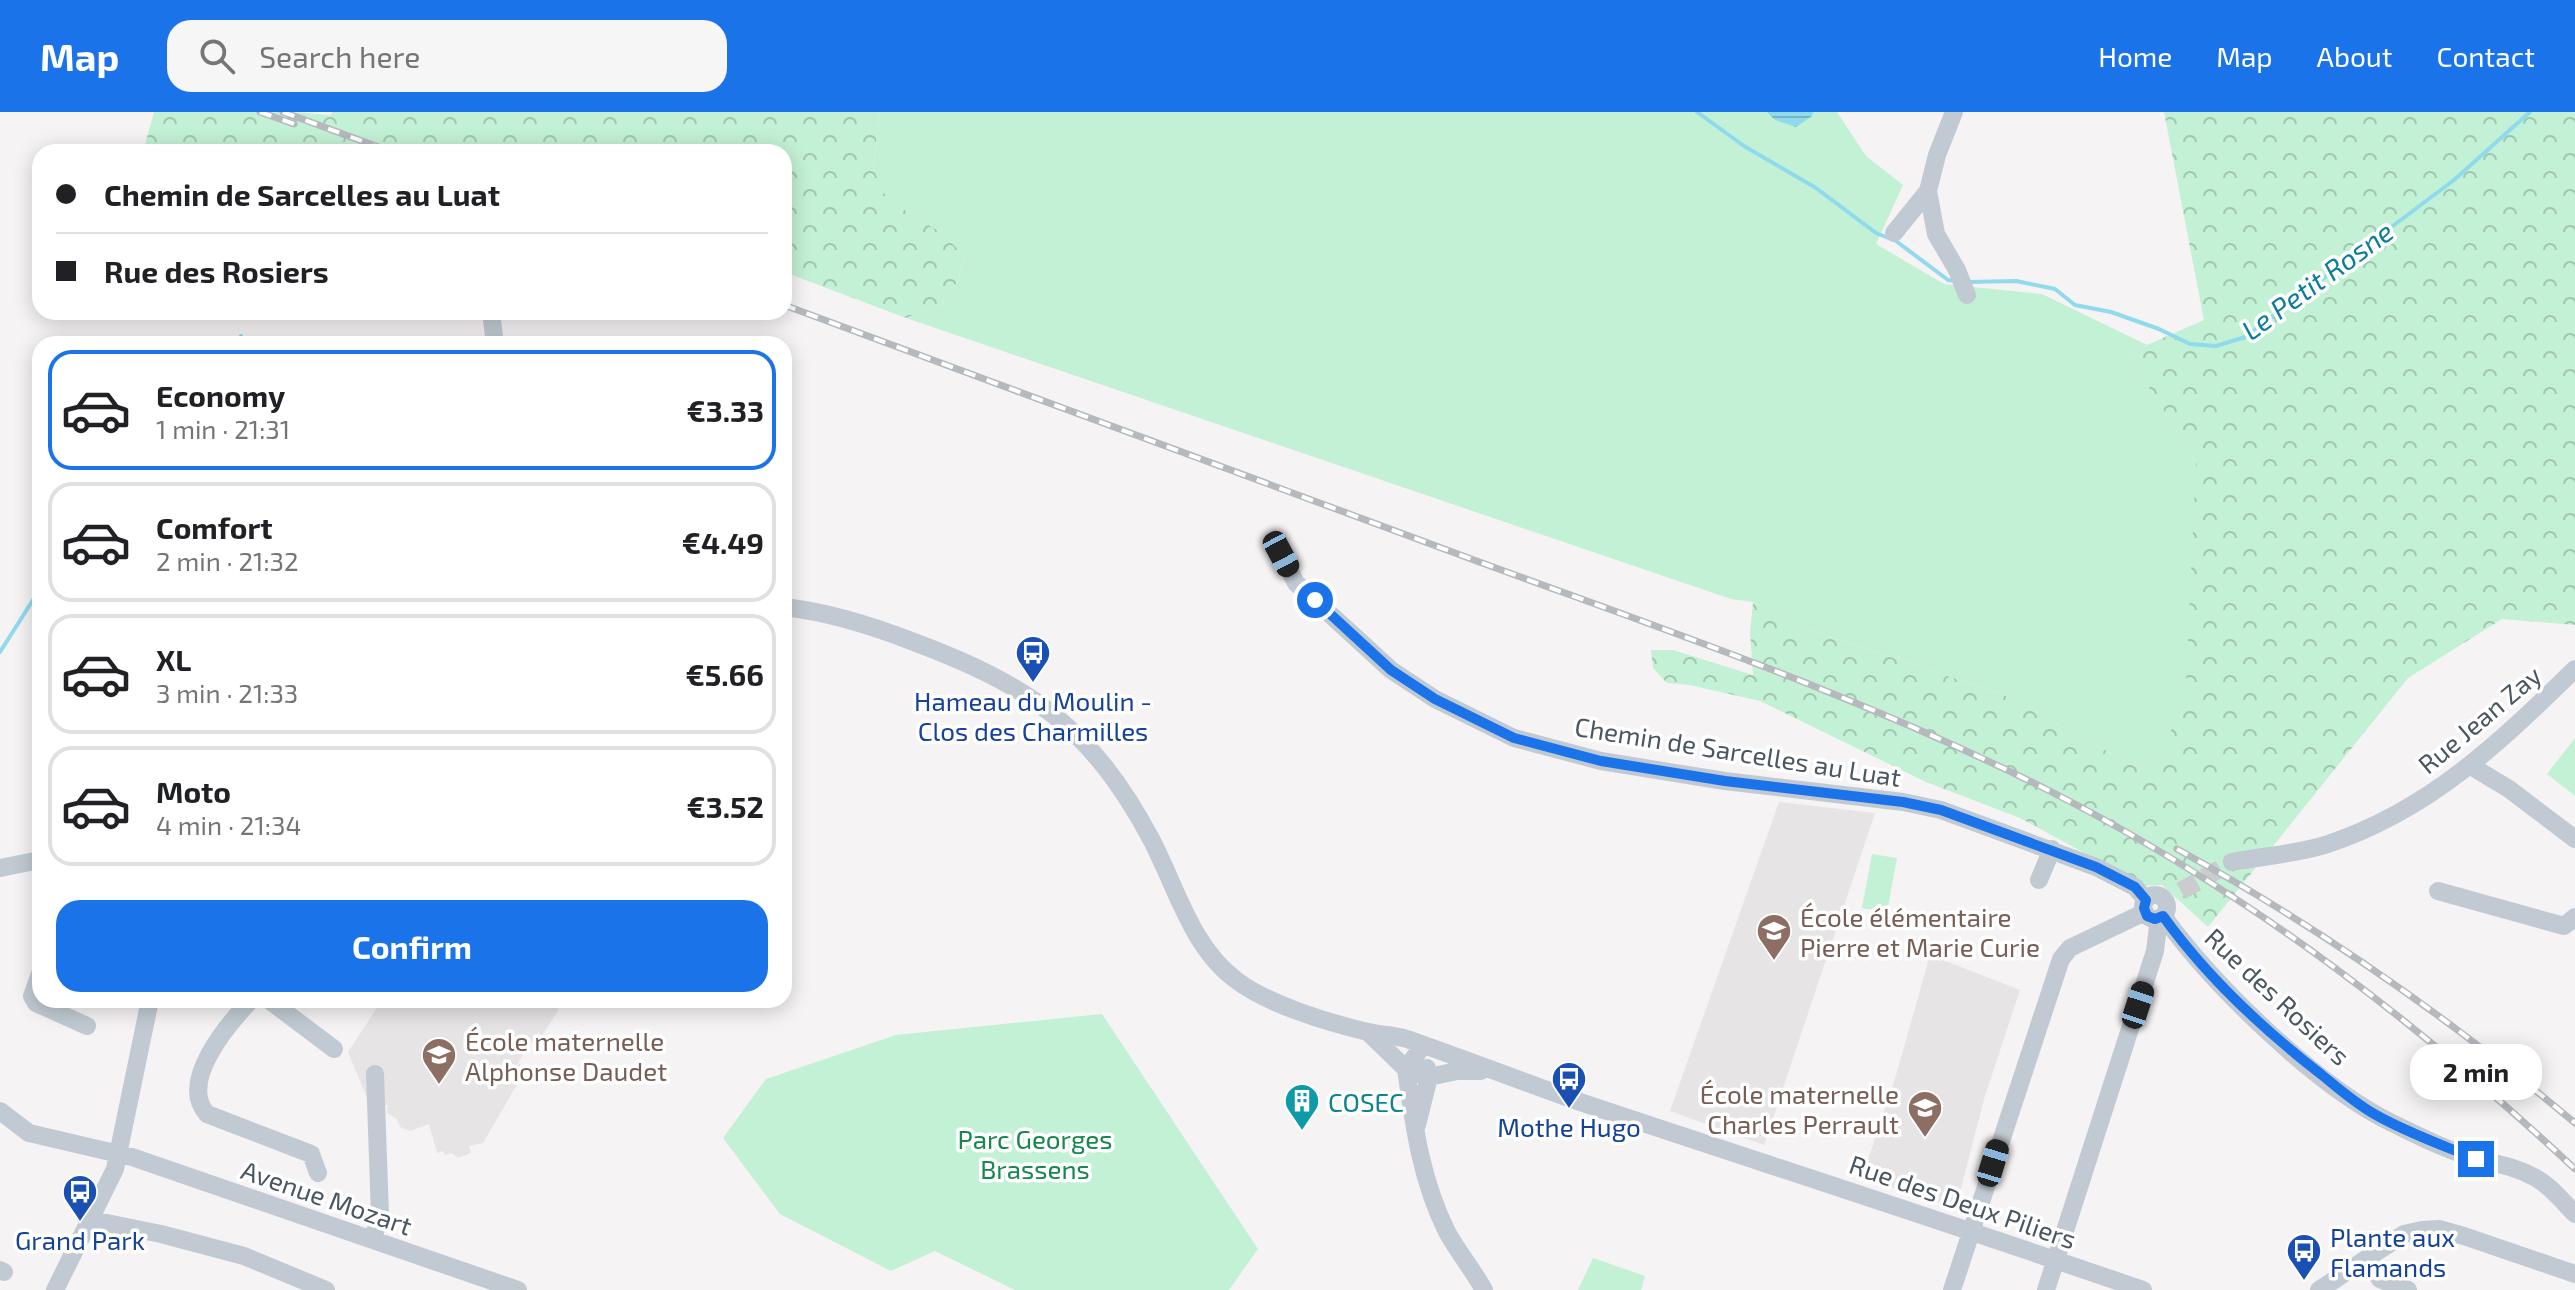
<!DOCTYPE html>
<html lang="en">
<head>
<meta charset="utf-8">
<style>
	body { margin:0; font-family:"Exo 2",sans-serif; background:#f6f6f6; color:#202124; height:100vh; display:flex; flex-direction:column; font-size:30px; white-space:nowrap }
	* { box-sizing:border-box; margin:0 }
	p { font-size:26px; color:#757577 }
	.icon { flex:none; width:44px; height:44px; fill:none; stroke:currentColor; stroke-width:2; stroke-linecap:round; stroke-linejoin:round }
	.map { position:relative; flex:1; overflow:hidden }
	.drawer { position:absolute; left:32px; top:224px; width:760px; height:672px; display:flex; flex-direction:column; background:#fff; border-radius:24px; box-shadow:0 4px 20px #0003 }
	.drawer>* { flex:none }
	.guide { position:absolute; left:32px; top:32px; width:760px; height:176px; border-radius:24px; box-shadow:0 4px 20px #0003; display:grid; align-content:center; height:176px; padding:0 24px; background:#fff }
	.end { position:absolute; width:36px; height:36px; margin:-18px; border:10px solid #1a73e8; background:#fff; box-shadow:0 0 0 4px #fff }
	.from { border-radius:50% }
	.bubble { position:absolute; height:56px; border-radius:24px; background:#fff; box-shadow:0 4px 20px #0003; font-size:26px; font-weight:700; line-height:56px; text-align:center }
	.car { position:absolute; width:24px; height:48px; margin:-24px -12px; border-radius:10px; box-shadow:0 0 6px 2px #0007; background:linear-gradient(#222 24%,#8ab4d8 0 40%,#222 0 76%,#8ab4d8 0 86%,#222 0) }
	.guide b { display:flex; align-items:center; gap:28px; height:76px; font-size:30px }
	.guide b+b { border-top:2px solid #e0e0e0 }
	.guide i { width:20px; height:20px; background:#202124 }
	ul { padding:14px 0 0; list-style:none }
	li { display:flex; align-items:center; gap:24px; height:120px; margin:0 16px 12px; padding:0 8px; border:4px solid #e0e0e0; border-radius:24px }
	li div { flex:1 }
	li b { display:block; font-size:30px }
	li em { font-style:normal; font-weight:700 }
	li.selected { border-color:#1a73e8 }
	li>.icon { width:72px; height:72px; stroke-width:1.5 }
	.action { display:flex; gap:16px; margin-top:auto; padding:16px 24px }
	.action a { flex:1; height:92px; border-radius:24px; background:#1a73e8; color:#fff; font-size:32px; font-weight:700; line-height:92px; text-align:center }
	header { display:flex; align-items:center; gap:48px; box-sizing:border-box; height:112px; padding:0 40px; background:#1a73e8; color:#fff }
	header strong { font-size:38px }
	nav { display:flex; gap:44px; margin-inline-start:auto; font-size:28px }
	.search { width:560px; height:72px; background:#f6f6f6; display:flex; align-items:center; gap:20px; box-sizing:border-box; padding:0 28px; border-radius:24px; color:#757577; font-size:30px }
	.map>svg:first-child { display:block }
</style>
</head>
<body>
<header>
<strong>Map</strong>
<div class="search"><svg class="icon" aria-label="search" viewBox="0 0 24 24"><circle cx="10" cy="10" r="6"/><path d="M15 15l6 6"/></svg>Search here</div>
<nav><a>Home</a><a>Map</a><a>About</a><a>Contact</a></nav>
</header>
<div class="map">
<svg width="2575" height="1178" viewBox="0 0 2575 1178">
	<defs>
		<pattern id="forest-crowns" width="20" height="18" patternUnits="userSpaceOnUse" patternTransform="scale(2)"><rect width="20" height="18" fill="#c3f1d5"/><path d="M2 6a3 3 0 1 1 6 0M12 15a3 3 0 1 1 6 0" fill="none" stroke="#a0c6b0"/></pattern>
		<pattern id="water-rules" width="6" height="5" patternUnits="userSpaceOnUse" patternTransform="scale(2)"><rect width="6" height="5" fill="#90daee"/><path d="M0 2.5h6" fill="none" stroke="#78b4c4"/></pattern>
	</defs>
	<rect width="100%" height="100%" fill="#f5f3f3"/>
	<path fill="#e6e4e5" d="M1779,690L1875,701L1764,1033L1670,999Z
		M1930,843L2020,878L1984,987L1956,1096L1862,1066L1897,960Z
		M382,888H546L559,897L542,924L538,921L518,951L526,957L483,1031L469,1034L471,1041L458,1046L451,1041L445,1043L443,1039L437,1041L429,1012L410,1019L400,1015L397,1007L387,1001L388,993L369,991L348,940Z"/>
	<path fill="url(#forest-crowns)" d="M154,0H293L330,3L333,0H880L873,56L907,100L944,122L964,144L958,168L947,190L906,206L784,160V40H143Z
		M2164,0H2575V513L2502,507L2408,566L2208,815L2162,773L2145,774L2020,706L1926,670L1760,589L1690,573L1667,571L1653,556L1651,538H1673L1753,563L1750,521L1753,490L1806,517L2002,582L2140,657L2161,638L2196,350L2129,244L2147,233L2204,208Z"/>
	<path fill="#c3f1d5" d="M880,0H1837L1866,44L1903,73L1876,132L1944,172L2042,182L2147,233L2129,244L2196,350L2185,591L2161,638L2140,657L2002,582L1806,517L1753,490L1731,487L906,206L947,190L958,168L964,144L944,122L907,100L885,83L873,56Z
		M2575,626V684L2547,662Z
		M1872,742L1897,746L1887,800L1862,796Z
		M1102,902L1258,1137L1229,1178H1015L935,1139L891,1159L780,1102L723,1026L766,967L896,923Z
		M1593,1146L1645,1164L1641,1178H1578Z"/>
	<path fill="url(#water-rules)" d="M1767,0H1813L1812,4L1796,15L1775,8Z"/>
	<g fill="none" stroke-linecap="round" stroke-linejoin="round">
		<path stroke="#90daee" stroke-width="4" d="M1697,0L1744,34L1816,76L1876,121L1896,129L1948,168L1955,169
			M1968,170L2016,169L2055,177L2075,193L2111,200L2159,217L2190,232L2216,234L2245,225L2454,68L2530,0
			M236,232L241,224
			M0,540L40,477"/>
		<path stroke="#caccce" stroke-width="18" stroke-dasharray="18 9" stroke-linecap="butt" d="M2181,779L2232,750"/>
		<path stroke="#c1cad2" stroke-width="18" d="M1928,79L1936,122L1957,158L1967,183
			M1894,121L1928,79L1937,43L1954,0
			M491,200L495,232
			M1281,442L1296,471L1391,558L1435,587L1514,626L1601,649L1725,669L1903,690L1941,698L2096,755L2135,775L2146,788
			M784,495C828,500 873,514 914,530C1029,573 1092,616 1151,727C1176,774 1191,835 1236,868C1267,892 1329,911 1368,920C1381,923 1394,923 1407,927C1467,948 1526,971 1586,992C1772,1054 1958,1114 2143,1178
			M2471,654L2509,677L2575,727
			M2232,750C2263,744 2298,742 2328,732C2430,698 2500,630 2575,557
			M0,756L40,748
			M2039,768L2052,737
			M2438,779L2564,814L2575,805
			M2143 795a12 12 0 1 1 24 0a12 12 0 1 1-24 0Z
			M2163,804C2213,873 2316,974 2392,1011C2419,1024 2448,1039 2477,1047C2497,1052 2516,1055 2534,1065C2550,1073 2563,1090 2575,1102
			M40,862L32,884L36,891L87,914
			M251,888C228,912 178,970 207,1002L311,1042L318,1061
			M269,888L334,937
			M1368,920L1406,957L1429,965L1457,959H1481
			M1423,933L1406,957C1414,1014 1421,1068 1447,1120C1458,1140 1473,1158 1484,1178
			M0,999L29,1021L132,1045L518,1178
			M1417,1013L1429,965L1427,956
			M92,1108L161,1122L244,1144L326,1178
			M373,1127L380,1103L375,962
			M2366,1147L2380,1167L2408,1178
			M0,1158L4,1160
			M55,1178L115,1057L150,888
			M1952,1178L2061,847L2070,836L2145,800
			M2046,1178L2155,839L2159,806
			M2319,1178L2404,1122L2422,1118L2439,1117L2464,1124L2575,1162"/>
		<defs>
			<path id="rail" d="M260,0L294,12
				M283,0L392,40
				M784,193C1014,278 1244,363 1474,448C1676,522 1881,591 2071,690C2257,787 2422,914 2575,1057
				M2177,737C2319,815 2451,907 2575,1011"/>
		</defs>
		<use href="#rail" stroke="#b5b8bd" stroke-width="7"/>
		<use href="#rail" stroke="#fff" stroke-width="4" stroke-dasharray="12" stroke-linecap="butt"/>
	</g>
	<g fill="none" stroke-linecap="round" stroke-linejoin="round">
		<path stroke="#1a73e8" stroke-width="10" d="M1315,488L1391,558L1435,587L1514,626L1601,649L1725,669L1903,690L1941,698L2096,755L2135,775L2146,788L2144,796L2147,804L2155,807L2163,804C2206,864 2264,918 2322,963C2339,977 2356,992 2376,1003C2408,1021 2442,1033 2476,1047"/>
	</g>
	<defs>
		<symbol id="bus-pin" viewBox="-11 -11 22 30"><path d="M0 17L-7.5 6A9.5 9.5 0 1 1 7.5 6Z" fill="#1a4fb4" stroke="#fff"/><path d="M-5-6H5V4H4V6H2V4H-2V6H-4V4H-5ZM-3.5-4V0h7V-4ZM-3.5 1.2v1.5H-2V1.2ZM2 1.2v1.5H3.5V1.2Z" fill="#fff"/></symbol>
		<symbol id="school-pin" viewBox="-11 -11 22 30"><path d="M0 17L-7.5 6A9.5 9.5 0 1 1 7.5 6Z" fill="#8d6e63" stroke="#fff"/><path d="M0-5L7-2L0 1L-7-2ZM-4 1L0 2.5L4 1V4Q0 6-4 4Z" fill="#fff"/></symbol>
		<symbol id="building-pin" viewBox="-11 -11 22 30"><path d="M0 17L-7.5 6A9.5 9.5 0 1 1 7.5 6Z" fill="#0f9aa8" stroke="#fff"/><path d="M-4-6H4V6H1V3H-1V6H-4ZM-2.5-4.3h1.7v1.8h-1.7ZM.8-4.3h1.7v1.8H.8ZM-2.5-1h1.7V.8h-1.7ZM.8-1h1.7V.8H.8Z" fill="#fff"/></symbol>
	</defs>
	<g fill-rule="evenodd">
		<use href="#bus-pin" x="1013" y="521" width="40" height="54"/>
		<use href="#school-pin" x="1754" y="799" width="40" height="54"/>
		<use href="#school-pin" x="419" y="923" width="40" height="54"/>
		<use href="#bus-pin" x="1549" y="947" width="40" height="54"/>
		<use href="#building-pin" x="1282" y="969" width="40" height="54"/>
		<use href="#school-pin" x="1905" y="976" width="40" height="54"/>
		<use href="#bus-pin" x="60" y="1060" width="40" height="54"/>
		<use href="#bus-pin" x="2284" y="1119" width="40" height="54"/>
	</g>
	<g text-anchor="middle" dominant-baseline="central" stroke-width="7" stroke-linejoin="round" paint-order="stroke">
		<g font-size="26" fill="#164399" stroke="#fff">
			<text x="1033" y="588">Hameau du Moulin -<tspan x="1033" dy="30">Clos des Charmilles</tspan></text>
			<text x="1569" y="1014">Mothe Hugo</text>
			<text x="2330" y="1124" text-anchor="start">Plante aux<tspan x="2330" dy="30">Flamands</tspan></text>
			<text x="80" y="1127">Grand Park</text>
		</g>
		<g font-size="26" fill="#4a5661" stroke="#fff">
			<text transform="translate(2479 607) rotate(-40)">Rue Jean Zay</text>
			<text transform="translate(1738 639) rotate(9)">Chemin de Sarcelles au Luat</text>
			<text transform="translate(2278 884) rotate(43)">Rue des Rosiers</text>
			<text transform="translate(327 1085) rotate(19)">Avenue Mozart</text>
			<text transform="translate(1963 1089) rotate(19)">Rue des Deux Piliers</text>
		</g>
		<g font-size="26" fill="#785e54" stroke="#fff" text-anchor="start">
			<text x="1800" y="804">École élémentaire<tspan x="1800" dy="30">Pierre et Marie Curie</tspan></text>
			<text x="465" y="928">École maternelle<tspan x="465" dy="30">Alphonse Daudet</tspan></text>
			<text x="1899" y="981" text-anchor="end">École maternelle<tspan x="1899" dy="30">Charles Perrault</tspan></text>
		</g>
		<g font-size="26" fill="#0d838f" stroke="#fff" text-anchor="start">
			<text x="1328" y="989">COSEC</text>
		</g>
		<g font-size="26" fill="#17864f" stroke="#fff">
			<text x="1035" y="1026">Parc Georges<tspan x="1035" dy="30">Brassens</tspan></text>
		</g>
		<g font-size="28" font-style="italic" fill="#0c7c9b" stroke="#fff">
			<text transform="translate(2317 168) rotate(-36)">Le Petit Rosne</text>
		</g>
	</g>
</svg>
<i class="end from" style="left:1315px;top:488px"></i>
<i class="end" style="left:2476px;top:1047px"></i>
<div class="bubble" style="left:2410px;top:932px;width:132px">2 min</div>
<i class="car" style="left:1281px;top:442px;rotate:152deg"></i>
<i class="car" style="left:2138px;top:893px;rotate:18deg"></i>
<i class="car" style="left:1993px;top:1051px;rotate:17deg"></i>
<div class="guide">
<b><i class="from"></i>Chemin de Sarcelles au Luat</b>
<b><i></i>Rue des Rosiers</b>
</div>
<section class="drawer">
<ul>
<li class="selected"><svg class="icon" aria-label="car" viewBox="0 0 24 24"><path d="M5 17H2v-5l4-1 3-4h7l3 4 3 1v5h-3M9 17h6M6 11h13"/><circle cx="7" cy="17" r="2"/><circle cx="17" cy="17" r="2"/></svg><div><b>Economy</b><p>1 min · 21:31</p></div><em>€3.33</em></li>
<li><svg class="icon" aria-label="car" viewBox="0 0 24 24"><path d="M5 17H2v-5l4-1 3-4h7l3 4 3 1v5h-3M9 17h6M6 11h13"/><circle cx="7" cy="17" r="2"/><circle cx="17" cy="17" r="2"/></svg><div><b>Comfort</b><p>2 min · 21:32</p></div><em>€4.49</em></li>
<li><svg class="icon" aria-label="car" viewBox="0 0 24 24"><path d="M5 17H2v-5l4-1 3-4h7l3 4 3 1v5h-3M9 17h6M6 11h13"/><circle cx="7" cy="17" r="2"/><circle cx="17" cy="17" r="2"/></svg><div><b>XL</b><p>3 min · 21:33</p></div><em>€5.66</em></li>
<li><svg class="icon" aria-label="car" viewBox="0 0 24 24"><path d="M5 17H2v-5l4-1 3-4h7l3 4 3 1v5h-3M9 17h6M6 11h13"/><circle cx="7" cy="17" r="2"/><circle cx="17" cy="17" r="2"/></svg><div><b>Moto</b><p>4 min · 21:34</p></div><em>€3.52</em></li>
</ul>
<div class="action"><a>Confirm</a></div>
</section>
</div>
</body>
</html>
